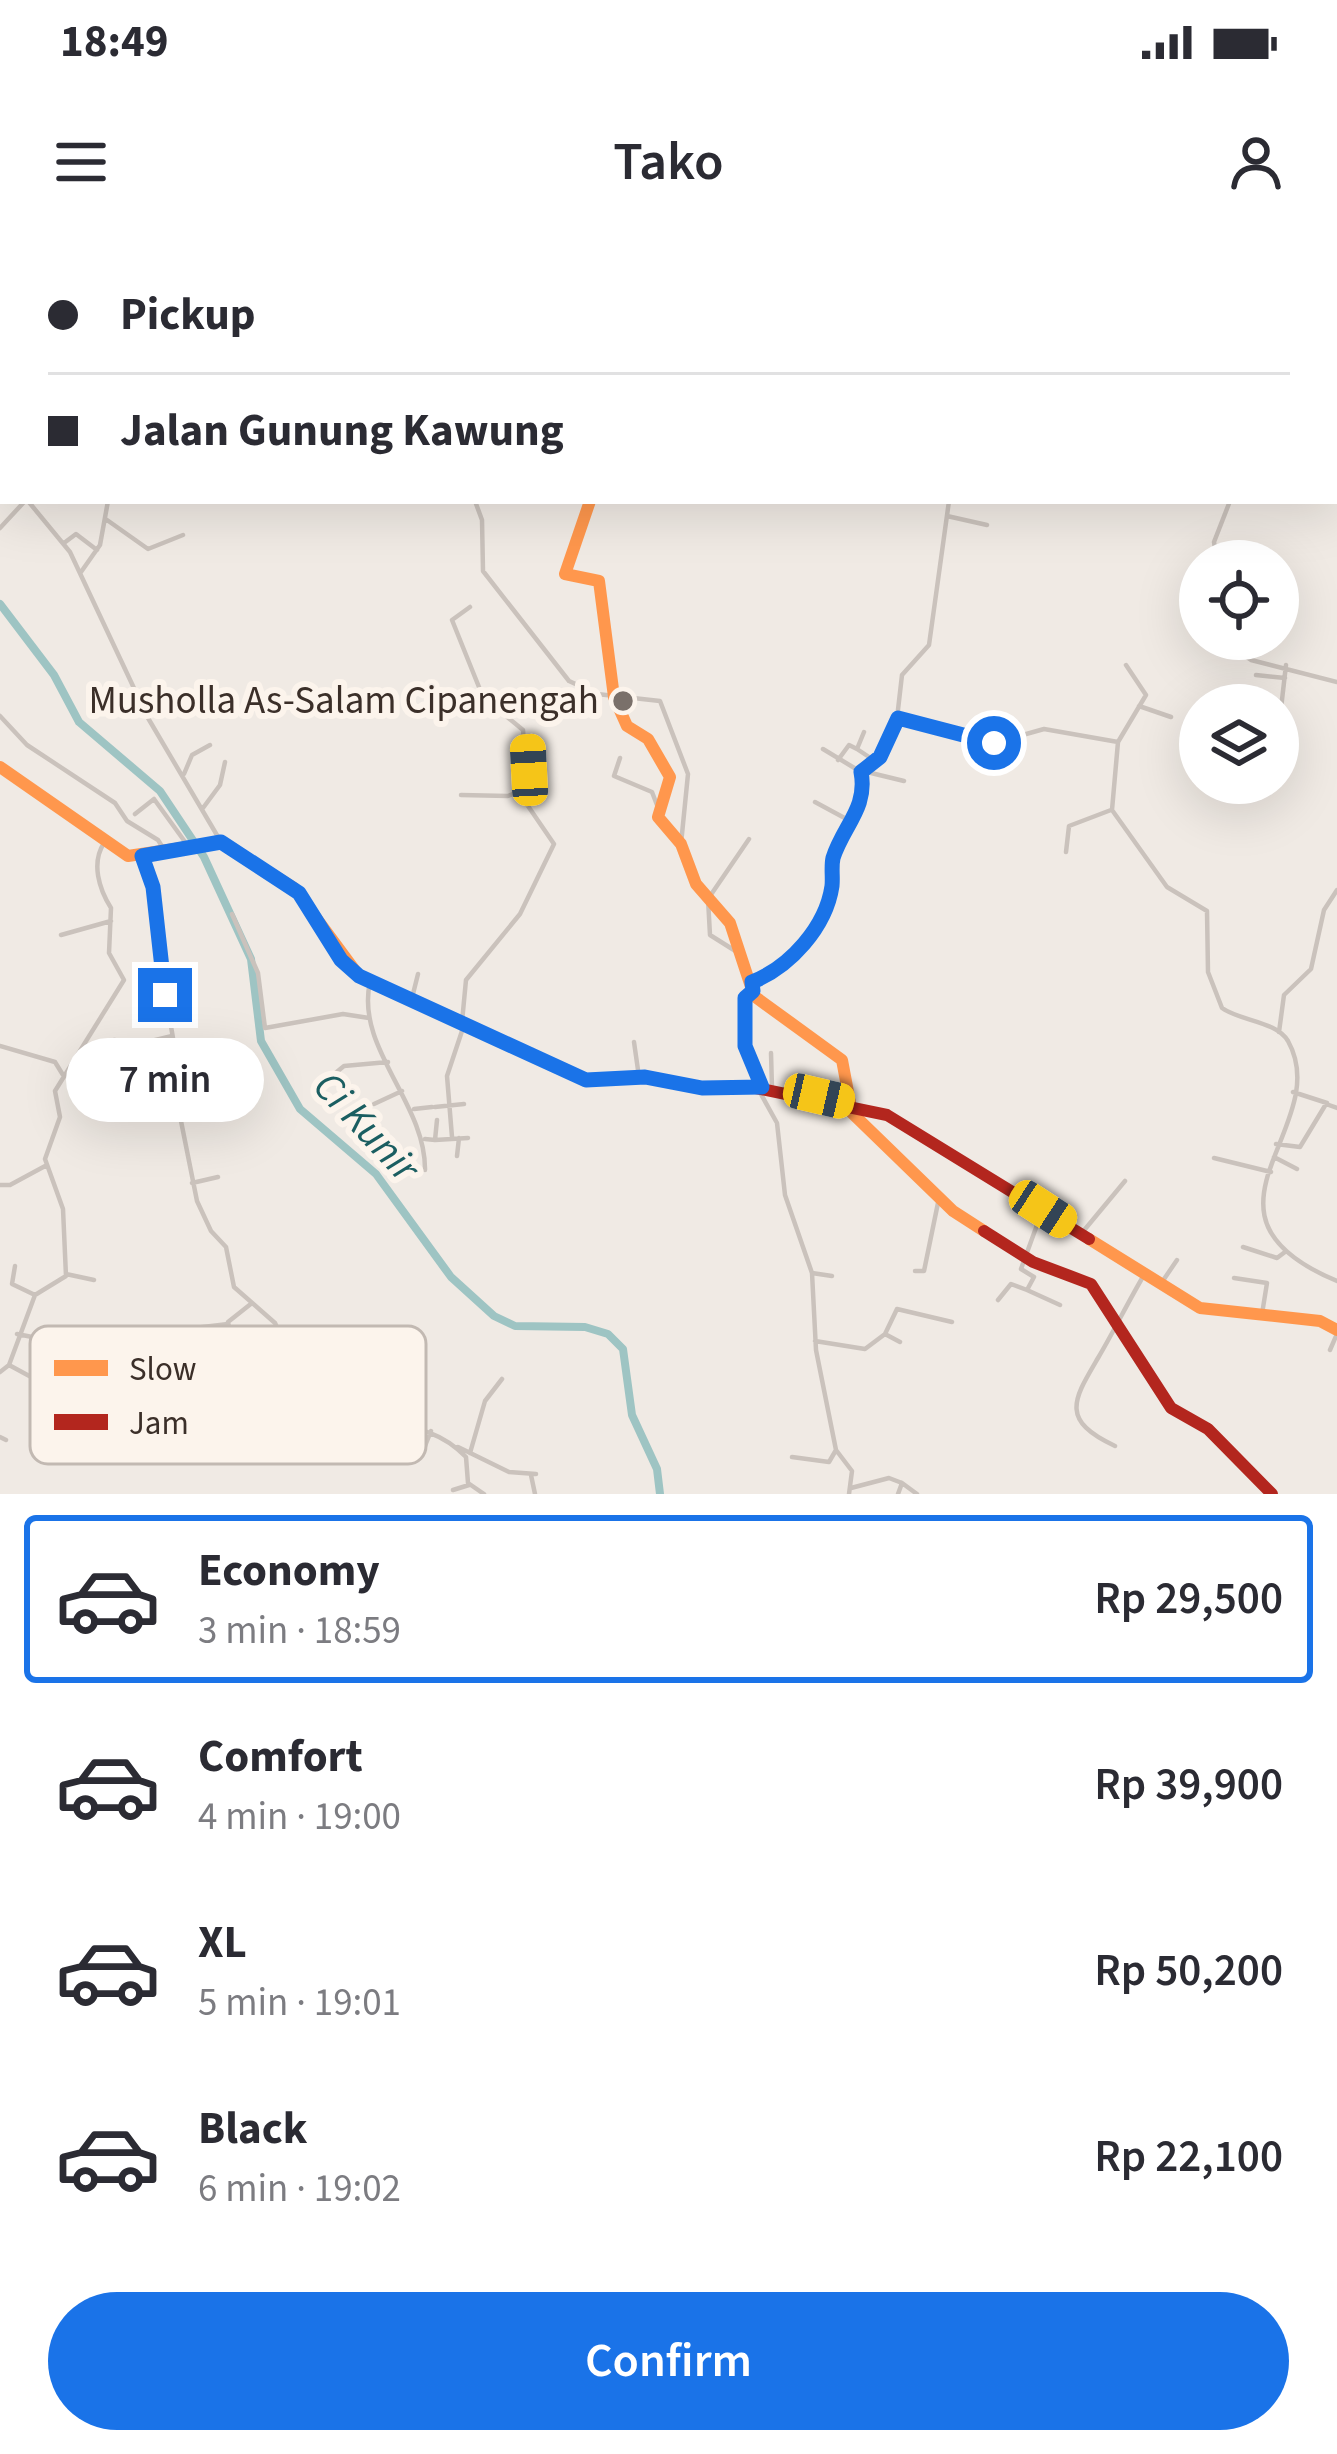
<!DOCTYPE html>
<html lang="en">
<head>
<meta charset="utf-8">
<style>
	body { margin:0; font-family:"Source Sans 3",sans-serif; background:#f7f7f7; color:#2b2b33; height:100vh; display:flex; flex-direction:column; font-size:45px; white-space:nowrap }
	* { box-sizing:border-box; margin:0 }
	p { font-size:39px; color:#7c7c81 }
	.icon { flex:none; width:66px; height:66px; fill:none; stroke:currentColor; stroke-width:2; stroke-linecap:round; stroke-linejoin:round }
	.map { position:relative; height:1254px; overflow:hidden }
	.sheet { display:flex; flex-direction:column; background:#fff; flex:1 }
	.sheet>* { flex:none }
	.banner { position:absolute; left:0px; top:0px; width:1338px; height:264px; box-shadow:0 12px 48px #0002; display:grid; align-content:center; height:264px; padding:0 48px; background:#fff }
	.buttons { position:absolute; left:1179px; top:300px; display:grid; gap:24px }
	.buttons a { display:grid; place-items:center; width:120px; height:120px; border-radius:50%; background:#fff; box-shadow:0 12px 48px #0002; font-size:60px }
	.end { position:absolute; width:54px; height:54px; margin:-27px; border:15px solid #1a73e8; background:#fff; box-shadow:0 0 0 6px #fff }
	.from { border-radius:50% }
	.bubble { position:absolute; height:84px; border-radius:42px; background:#fff; box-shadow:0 12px 48px #0002; font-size:39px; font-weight:600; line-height:84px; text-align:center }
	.car { position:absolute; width:36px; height:72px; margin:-36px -18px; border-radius:15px; box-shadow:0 0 9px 3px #0007; background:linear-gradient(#f5c518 24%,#345 0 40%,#f5c518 0 76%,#345 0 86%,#f5c518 0) }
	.banner b { display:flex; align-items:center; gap:42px; height:114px; font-size:45px }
	.banner b+b { border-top:3px solid #e1e1e2 }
	.banner i { width:30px; height:30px; background:#2b2b33 }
	ul { padding:21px 0 0; list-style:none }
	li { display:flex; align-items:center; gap:36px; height:168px; margin:0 24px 18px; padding:0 24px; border:6px solid transparent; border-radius:12px }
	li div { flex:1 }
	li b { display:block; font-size:45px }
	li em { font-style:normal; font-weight:600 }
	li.active { border-color:#1a73e8 }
	li>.icon { width:108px; height:108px; stroke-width:1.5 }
	.primary-button { display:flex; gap:24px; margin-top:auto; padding:24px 48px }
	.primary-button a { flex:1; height:138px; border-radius:72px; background:#1a73e8; color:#fff; font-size:48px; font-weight:600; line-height:138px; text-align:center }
	.status { display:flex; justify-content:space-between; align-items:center; height:84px; padding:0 60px; background:#fff; direction:ltr }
	.status svg { height:33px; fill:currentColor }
	header { display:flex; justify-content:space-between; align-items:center; height:156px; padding:0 48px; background:#fff; font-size:54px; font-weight:600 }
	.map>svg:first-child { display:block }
</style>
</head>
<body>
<div class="status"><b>18:49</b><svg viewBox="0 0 49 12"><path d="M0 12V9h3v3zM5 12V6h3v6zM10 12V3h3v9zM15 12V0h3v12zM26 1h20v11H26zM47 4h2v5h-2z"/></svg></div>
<header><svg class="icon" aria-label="menu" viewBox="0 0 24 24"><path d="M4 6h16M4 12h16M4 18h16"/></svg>Tako<svg class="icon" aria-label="person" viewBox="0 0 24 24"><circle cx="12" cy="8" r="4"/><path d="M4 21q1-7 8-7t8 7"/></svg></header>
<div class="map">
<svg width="1337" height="1254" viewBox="0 0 1337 1254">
	<rect width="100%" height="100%" fill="#f0eae4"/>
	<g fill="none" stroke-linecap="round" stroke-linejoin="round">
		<path stroke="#9ec4c3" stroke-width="8" d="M0,364L54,435L79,482L160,551L204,617L251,719L261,801L300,869L376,934L451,1037L494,1076L515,1086L585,1087L608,1094L623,1109L632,1175L657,1229L660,1254"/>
		<path stroke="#cac2bc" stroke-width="4.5" d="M90,0L93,3
			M463,0L465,3
			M858,0L859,3
			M1241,0L1245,3
			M1265,0L1273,3
			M97,3L101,0
			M1180,3L1182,0
			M1277,3L1280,0
			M0,120L3,123
			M1335,171L1337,170
			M0,234L3,237
			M28,261L70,312L148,478L221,602
			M475,261L482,280L483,331L569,441L597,454L660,461L688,534L681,604
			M947,276L987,285
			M107,280L148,309L183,295
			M0,288L25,261
			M64,303L76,294L97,310
			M1217,321L1214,302L1230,261
			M81,332L100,305L108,261
			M1232,399L1233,408L1251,420L1337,442
			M1256,435L1285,438
			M1139,466L1171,477
			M0,476L27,505L115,563L127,581L158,600L165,611
			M898,478L994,503L1044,489L1118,502L1146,455L1126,425
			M1279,486L1286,425
			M864,492L857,509L875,521
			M1118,502L1112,570L1167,647L1207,671L1208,732L1222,768C1240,781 1276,781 1288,801C1336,887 1176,974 1337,1041
			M823,509L861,532
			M620,518L614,536L652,552L657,565
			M838,520L849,505L857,509
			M867,532L904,541
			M184,534L192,515L210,505
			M461,555L508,556L526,549
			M815,562L852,582
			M203,568L220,545L225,522
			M135,574L154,559L188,606
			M1066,612L1069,586L1111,570
			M142,616L153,647L154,688L173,798L176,856L197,961L211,991L226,1007L234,1047L275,1083L308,1159C333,1162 340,1172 361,1178C402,1188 434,1184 466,1217L468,1243L484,1254
			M232,674L258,733L265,788L343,774L369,778
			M61,695L111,681
			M737,712L710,695L708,659L749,599
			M370,742C355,808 426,863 425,930
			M752,742C791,727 826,686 832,646C833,637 831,626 833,618C843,586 868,568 861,532L880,517L896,487L902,435L929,405L949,261
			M753,751L745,758V806L761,846
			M412,758L418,734
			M462,782L466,740L520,674L554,604L528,566L523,490L483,457L452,380L470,367
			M1279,792L1284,755L1311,729L1324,670L1337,650
			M114,800L143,803L172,796
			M634,802L639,837
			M0,806L55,822L63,835
			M771,813L772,848
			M333,835L344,826L388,822
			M757,847L777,883L785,955L812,1033L816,1110L836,1210L852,1231L849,1254
			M1293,852L1327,863
			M374,864L402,851
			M435,867L464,864
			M414,869L432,867
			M452,897L447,836L464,785
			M425,899L435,900L437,880
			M435,900L468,898
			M1276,904L1300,907L1326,864L1337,868
			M457,916L459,898
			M1274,917L1297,929
			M1214,918L1271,932
			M192,943L218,937
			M0,945H10L47,925
			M1041,974L1021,1029L1034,1037L1027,1050L1060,1065
			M1081,994L1125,941
			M1243,1007L1277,1018L1285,1012
			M15,1026L12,1044L35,1055
			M915,1031H924L939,958
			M812,1033L832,1036
			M66,1034L94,1040
			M1234,1038L1267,1043L1262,1074
			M1160,1045L1177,1020
			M998,1060L1011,1044L1027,1050
			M186,1089L228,1084
			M17,1094L73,1105
			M885,1094L900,1102
			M198,1100L232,1099
			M815,1101L865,1109L885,1094L897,1069L952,1082
			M1330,1110L1337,1094
			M9,1125L33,1138L48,1156L80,1155L111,1169L176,1162L198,1167L241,1151L228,1082L252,1063
			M0,1132L9,1125L35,1055L66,1036L63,969L45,919L60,877L55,851L124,740L109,713L111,668C99,649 91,623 104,603
			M331,1161L345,1153L343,1134
			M108,1169L116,1197
			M0,1197L6,1200
			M1115,1206C1059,1180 1074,1159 1098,1118C1114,1091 1128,1062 1144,1035
			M458,1207L509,1232L536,1234
			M423,1211L431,1191
			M470,1213L485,1161L502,1139
			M792,1217L829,1222L836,1210
			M531,1235L535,1254
			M902,1243L917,1254
			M851,1248L889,1238L902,1243L898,1254
			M453,1250L469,1245"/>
		<path stroke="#ff974d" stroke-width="12" d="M590,261L565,334L599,341L614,457L627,486L648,499L670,537L658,577L681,604L696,644L730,683L754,756L842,820L852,873L953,971L984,991
			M0,527L128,616L221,602L294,648L359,736L586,840L645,837L702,848H756
			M1089,999L1200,1068L1320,1081L1337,1090"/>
		<path stroke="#b3261e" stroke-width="12" d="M756,848L887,875L1089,999
			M984,991L1033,1022L1091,1044L1171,1168L1208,1189L1272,1254"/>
	</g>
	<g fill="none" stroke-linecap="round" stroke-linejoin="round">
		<path stroke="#1a73e8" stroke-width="15" d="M165,755L153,647L142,616L221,602L299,653L341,720L359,736L586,840L645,837L702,848L762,847L745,806V758L753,751L752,742C790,727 826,687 832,646C833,637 831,627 833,618C843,586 868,568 861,532L880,517L898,478L994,503"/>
	</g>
	<circle fill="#7a706a" stroke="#fcf4ec" stroke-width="4.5" cx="623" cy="461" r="12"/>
	<g text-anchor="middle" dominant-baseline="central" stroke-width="12" stroke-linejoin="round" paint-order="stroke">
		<g font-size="39" fill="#3b2f29" stroke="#fcf4ec" text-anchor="end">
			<text x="599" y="461">Musholla As-Salam Cipanengah</text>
		</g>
		<g font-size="42" font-style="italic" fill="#1b5e61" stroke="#fcf4ec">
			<text transform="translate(366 887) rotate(47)">Ci Kunir</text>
		</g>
	</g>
	<rect x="30" y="1086" width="396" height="138" rx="18" fill="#fcf4ec" stroke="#c2b9b2" stroke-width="3"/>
	<rect x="54" y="1120" width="54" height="16" fill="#ff974d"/>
	<rect x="54" y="1174" width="54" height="16" fill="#b3261e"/>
	<g font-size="33" fill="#3b2f29">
		<text x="129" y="1140">Slow</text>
		<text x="129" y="1194">Jam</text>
	</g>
</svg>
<div class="buttons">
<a><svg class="icon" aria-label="locate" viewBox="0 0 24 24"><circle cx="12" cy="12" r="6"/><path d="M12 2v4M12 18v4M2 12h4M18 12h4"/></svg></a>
<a><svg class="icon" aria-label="layers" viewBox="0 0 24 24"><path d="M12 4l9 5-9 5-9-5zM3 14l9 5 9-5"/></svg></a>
</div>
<i class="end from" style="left:994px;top:503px"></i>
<i class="end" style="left:165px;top:755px"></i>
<div class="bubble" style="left:66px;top:798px;width:198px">7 min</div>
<i class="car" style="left:529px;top:530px;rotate:357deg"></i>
<i class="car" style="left:819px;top:856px;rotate:103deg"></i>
<i class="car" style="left:1043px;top:969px;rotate:123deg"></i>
<div class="banner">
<b><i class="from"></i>Pickup</b>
<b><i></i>Jalan Gunung Kawung</b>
</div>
</div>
<section class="sheet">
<ul>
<li class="active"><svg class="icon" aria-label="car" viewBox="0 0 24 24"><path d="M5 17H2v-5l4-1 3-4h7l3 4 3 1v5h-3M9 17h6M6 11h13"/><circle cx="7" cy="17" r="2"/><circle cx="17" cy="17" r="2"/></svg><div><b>Economy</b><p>3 min · 18:59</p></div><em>Rp 29,500</em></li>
<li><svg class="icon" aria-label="car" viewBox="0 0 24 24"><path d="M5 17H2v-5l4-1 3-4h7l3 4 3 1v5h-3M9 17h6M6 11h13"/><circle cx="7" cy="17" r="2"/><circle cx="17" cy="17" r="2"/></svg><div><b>Comfort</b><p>4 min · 19:00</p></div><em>Rp 39,900</em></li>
<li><svg class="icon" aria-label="car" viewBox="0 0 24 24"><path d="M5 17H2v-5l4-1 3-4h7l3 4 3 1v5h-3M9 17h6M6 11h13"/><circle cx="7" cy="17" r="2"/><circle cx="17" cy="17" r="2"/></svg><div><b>XL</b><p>5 min · 19:01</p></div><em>Rp 50,200</em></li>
<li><svg class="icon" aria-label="car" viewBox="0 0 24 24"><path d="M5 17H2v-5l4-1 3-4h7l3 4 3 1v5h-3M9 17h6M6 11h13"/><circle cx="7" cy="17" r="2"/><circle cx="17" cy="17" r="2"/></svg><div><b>Black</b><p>6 min · 19:02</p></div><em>Rp 22,100</em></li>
</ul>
<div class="primary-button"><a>Confirm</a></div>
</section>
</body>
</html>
